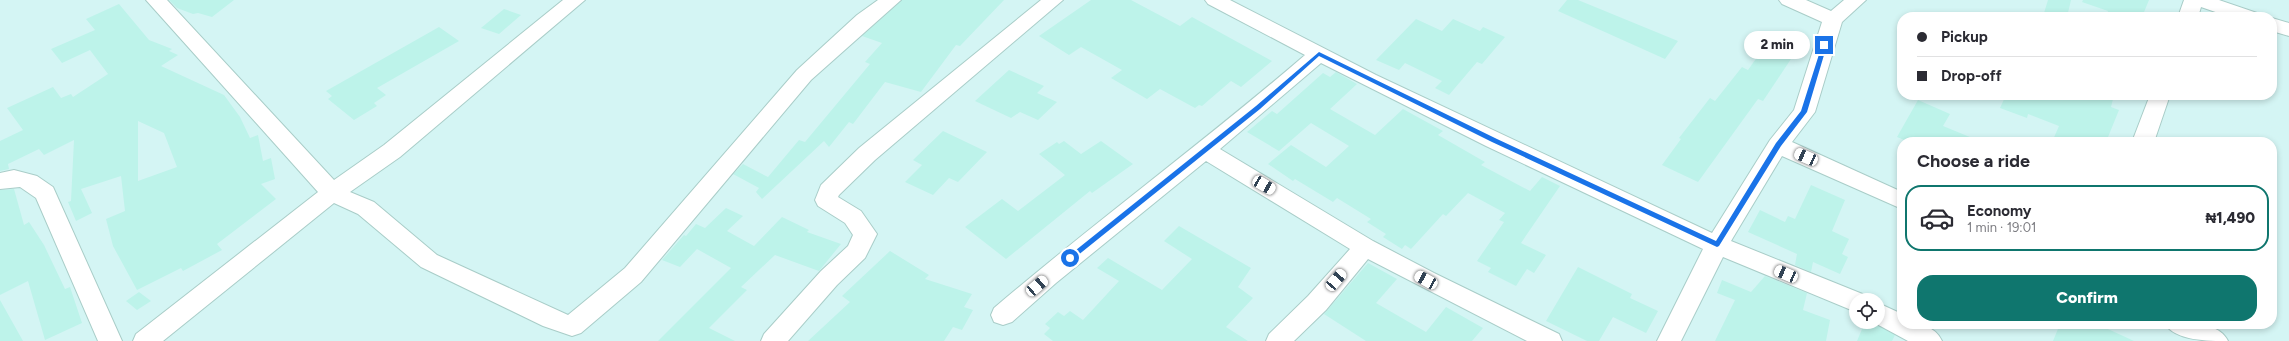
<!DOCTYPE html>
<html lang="en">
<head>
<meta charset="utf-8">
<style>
	body { margin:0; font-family:Figtree,sans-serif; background:#f2f2f3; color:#2b2b33; height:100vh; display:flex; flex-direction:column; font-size:15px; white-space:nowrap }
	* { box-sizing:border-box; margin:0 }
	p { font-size:13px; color:#7c7c81 }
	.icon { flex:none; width:22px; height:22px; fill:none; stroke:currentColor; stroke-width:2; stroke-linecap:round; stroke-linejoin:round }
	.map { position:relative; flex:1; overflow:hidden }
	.sheet { position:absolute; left:1897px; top:137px; width:380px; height:192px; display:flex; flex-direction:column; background:#fff; border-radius:16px; box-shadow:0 2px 6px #0003 }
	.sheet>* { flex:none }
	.hud { position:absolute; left:1897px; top:12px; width:380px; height:88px; border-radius:16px; box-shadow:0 2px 6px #0003; display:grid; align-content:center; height:88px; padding:0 20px; background:#fff }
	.controls { position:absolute; left:1849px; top:293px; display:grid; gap:8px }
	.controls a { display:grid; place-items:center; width:36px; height:36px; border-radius:50%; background:#fff; box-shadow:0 2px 6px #0003; font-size:20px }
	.end { position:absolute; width:18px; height:18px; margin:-9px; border:5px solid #1a73e8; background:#fff; box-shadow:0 0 0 2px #fff }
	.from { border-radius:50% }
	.bubble { position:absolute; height:28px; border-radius:14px; background:#fff; box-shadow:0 2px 6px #0003; font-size:13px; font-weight:800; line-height:28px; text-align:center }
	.car { position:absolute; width:12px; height:24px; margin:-12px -6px; border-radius:5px; box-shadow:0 0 3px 1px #0007; background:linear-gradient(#fff 24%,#345 0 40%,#fff 0 76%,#345 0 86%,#fff 0) }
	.hud b { display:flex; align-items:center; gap:14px; height:38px; font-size:15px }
	.hud b+b { border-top:1px solid #e1e1e2 }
	.hud i { width:10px; height:10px; background:#2b2b33 }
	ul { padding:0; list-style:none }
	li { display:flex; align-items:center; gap:12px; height:66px; margin:0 8px 6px; padding:0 12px; border:2px solid #e1e1e2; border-radius:16px }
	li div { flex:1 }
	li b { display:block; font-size:15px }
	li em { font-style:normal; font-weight:800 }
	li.selected { border-color:#0f766e }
	li>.icon { width:36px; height:36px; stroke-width:1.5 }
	h2 { padding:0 20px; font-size:18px; line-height:48px }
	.primary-button { display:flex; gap:8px; margin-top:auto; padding:8px 20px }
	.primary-button a { flex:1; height:46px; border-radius:16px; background:#0f766e; color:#fff; font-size:16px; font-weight:800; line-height:46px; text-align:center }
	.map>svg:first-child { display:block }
</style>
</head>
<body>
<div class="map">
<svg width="2289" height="341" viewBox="0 0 2289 341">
	<rect width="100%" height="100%" fill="#e6fcfd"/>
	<path fill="#d4f5f4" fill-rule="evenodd" d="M0,0H2289V341H0ZM1902,17H2272V95H1902ZM1902,142H2272V324H1902ZM1856,300H1878V322H1856Z"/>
	<path fill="#bdf3ea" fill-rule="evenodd" d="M169,0H234L212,17L198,13L193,14L177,8Z
		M902,0H1004L960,46L956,45L921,92L885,82L853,124L849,122L829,147L824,141L762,199L756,192L759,188L733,174L743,164L768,177L799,140L805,142L870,64L865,62L882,43L862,36Z
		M1091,0H1131L1180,26L1192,17L1272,61L1241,87L1231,81L1202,106L1199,105L1195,108L1160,89L1147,99L1111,78L1122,70L1081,47L1069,55L1039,36Z
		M1567,0H1578L1678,41L1665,59L1558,11Z
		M2048,0H2071L2067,17H2056L2044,13Z
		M2083,0H2149L2142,17H2106L2108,11L2082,2Z
		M119,4L149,40L172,49L169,51L178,55L161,66L224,95L240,117L250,138L258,135L263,161L271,158L275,179L261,184L276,199L217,244L222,250L183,271L181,268L137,290L113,246L106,219L125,211L121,176L81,189L92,213L76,221L68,202L71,201L74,140L44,155L39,149L8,164L9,169L0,171V141L23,130L7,108L53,87L61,98L71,94L73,97L108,74L90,50L62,63L51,49L95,30L86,19ZM138,121L164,133L177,167L138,181Z
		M504,9L521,15L499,34L481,28Z
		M1416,19L1442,31L1453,19L1480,31L1483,27L1505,37L1482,64L1477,62L1449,95L1435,88L1442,81L1405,63L1399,70L1376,60Z
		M439,27L459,41L377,88L386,95L374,103L377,106L354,120L328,99L332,96L326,91Z
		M1772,36L1799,47L1763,101L1758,99L1698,182L1662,165L1681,139L1679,138L1710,98L1715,101L1742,67L1748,70Z
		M1009,70L1044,86L1037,93L1057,102L1038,120L1020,112L1011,118L975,101Z
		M1336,72L1357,84L1330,109L1375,135L1403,109L1443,131L1438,135L1485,162L1481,165L1530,191L1542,177L1560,186L1521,243L1546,255L1534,273L1527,269L1516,286L1488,272L1491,268L1477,261L1504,222L1499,220L1505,213L1468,193L1446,216L1443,214L1411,249L1405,245L1402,249L1383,237L1386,234L1367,222L1371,219L1337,198L1333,202L1295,179L1293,181L1268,164L1291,145L1326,167L1349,146L1311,123L1279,151L1247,132L1272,111L1277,114L1323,73L1330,77Z
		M2006,95H2114L2111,107L2119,110L2106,142H2052L2059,126L2028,114L2027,118L2000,108Z
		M1918,100L1950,114L1943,126L1982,142H1909L1897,137Z
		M943,131L987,152L958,182L949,178L933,195L905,182L922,165L913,160Z
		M1064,141L1081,154L1101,141L1133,164L1092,193L1090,191L1006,259L965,227L1002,199L1018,211L1065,175L1039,154L1057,142L1059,144Z
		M1811,185L1845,200L1832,231L1849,239L1842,254L1848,257L1840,274L1813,262L1811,272L1795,265L1797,254L1748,232L1760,210L1785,222L1788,216L1795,219Z
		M14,189L24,225L29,222L44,245L65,289L70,287L82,323L45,340L28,281L0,295V190Z
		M726,208L743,216L727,231L754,246L782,217L809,230L807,232L841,244L819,271L775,255L741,287L747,290L709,328L735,341H658L731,268L697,249L680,267L662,260L684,235L686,236L696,224L705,228Z
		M1179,226L1251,268L1238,287L1253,298L1226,327L1248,341H1053L1044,334L1050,328L1045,324L1058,312L1064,316L1070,311L1083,320L1119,281L1097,268L1108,258L1162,290L1192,259L1164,241Z
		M890,251L929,275L925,279L972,294L964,307L973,310L962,330L953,327L944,341H808L850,302L842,296Z
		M1368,263L1397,279L1376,303L1426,332L1446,307L1483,328L1472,341H1366L1324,314Z
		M1578,267L1632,294L1630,298L1658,311L1646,333L1613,317L1599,341H1587L1546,321Z
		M1765,276L1807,293L1803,310L1830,320L1826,341H1715L1735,300L1717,293L1722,280L1751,292Z
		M139,292L151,301L137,310L126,301Z
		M0,300L23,341H0Z
		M1865,322H1872L1895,335L1892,341H1857Z
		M2060,324H2097L2134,341H2053Z"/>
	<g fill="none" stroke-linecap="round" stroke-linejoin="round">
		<defs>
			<path id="street" d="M146,0H167L334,180L384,145L563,0H585L400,157L350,192L374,202L437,255L568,315L625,268L797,70L857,15L878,0H901L811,80L641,282L581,333L572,336L543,326L421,267L358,214L334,203L163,341H133L136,334L318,192Z
				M1041,0H1063L875,160L839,195L838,197L861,211L877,234L865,258L837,285L788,341H761L764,334L821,271L848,246L853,235L845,223L818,206L815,200L821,185L859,148Z
				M1205,0H1230L1376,75L1712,233L1770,140L1794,110L1822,22L1782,4L1779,0H1806L1831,11L1844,0H1866L1842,22L1815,112L1792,142L1902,192V209L1782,156L1731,241L1865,295L1867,300H1856V312L1723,257L1681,341H1657L1703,249L1486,146L1321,63L1220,149L1373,241L1434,273L1559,334L1562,341H1527L1368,259L1326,310L1294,341H1266L1269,334L1308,296L1350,249L1206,161L1056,283L1012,322L1003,325L994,322L991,315L994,308C1096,221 1204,142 1305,55L1208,4Z
				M2184,0H2219L2257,13L2260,17H2230L2201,7L2198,17H2178Z
				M2272,18L2289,23V36L2272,31Z
				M2150,95H2170L2154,142H2132Z
				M14,170L37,176L53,187L122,341H98L36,198L20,187L0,189V173Z
				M1878,303L1902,314V324C1918,324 1935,325 1942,341H1908L1873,322H1878Z
				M2165,324C2185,324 2218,320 2228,341C2208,341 2176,341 2165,324Z"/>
		</defs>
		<use href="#street" stroke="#a9cdc8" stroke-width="2"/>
		<use href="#street" fill="#fff" fill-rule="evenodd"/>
	</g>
	<path fill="#1a73e8" d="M1824,43L1827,45L1807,112L1781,146L1719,246L1717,247L1492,142L1319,56L1260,109L1072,260L1066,258L1256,106L1319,52L1497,139L1716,241L1776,143L1801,111L1822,45Z"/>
</svg>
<div class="controls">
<a><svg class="icon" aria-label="locate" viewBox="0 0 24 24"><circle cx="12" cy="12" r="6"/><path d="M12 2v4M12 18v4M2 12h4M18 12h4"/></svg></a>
</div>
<i class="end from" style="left:1070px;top:258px"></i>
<i class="end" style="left:1824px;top:45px"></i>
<div class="bubble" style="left:1744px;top:31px;width:66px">2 min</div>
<i class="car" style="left:1806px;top:157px;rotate:294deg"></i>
<i class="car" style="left:1264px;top:185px;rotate:120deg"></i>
<i class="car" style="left:1786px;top:274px;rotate:293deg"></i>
<i class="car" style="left:1336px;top:280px;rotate:41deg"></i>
<i class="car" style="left:1426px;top:280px;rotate:299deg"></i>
<i class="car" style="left:1037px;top:286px;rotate:49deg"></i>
<div class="hud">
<b><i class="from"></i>Pickup</b>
<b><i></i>Drop-off</b>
</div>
<section class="sheet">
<h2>Choose a ride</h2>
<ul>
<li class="selected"><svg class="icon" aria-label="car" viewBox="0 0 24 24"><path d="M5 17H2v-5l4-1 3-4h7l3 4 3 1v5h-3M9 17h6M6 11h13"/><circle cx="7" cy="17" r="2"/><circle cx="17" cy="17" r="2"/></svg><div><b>Economy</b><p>1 min · 19:01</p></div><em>₦1,490</em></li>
</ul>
<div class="primary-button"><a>Confirm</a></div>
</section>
</div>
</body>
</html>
